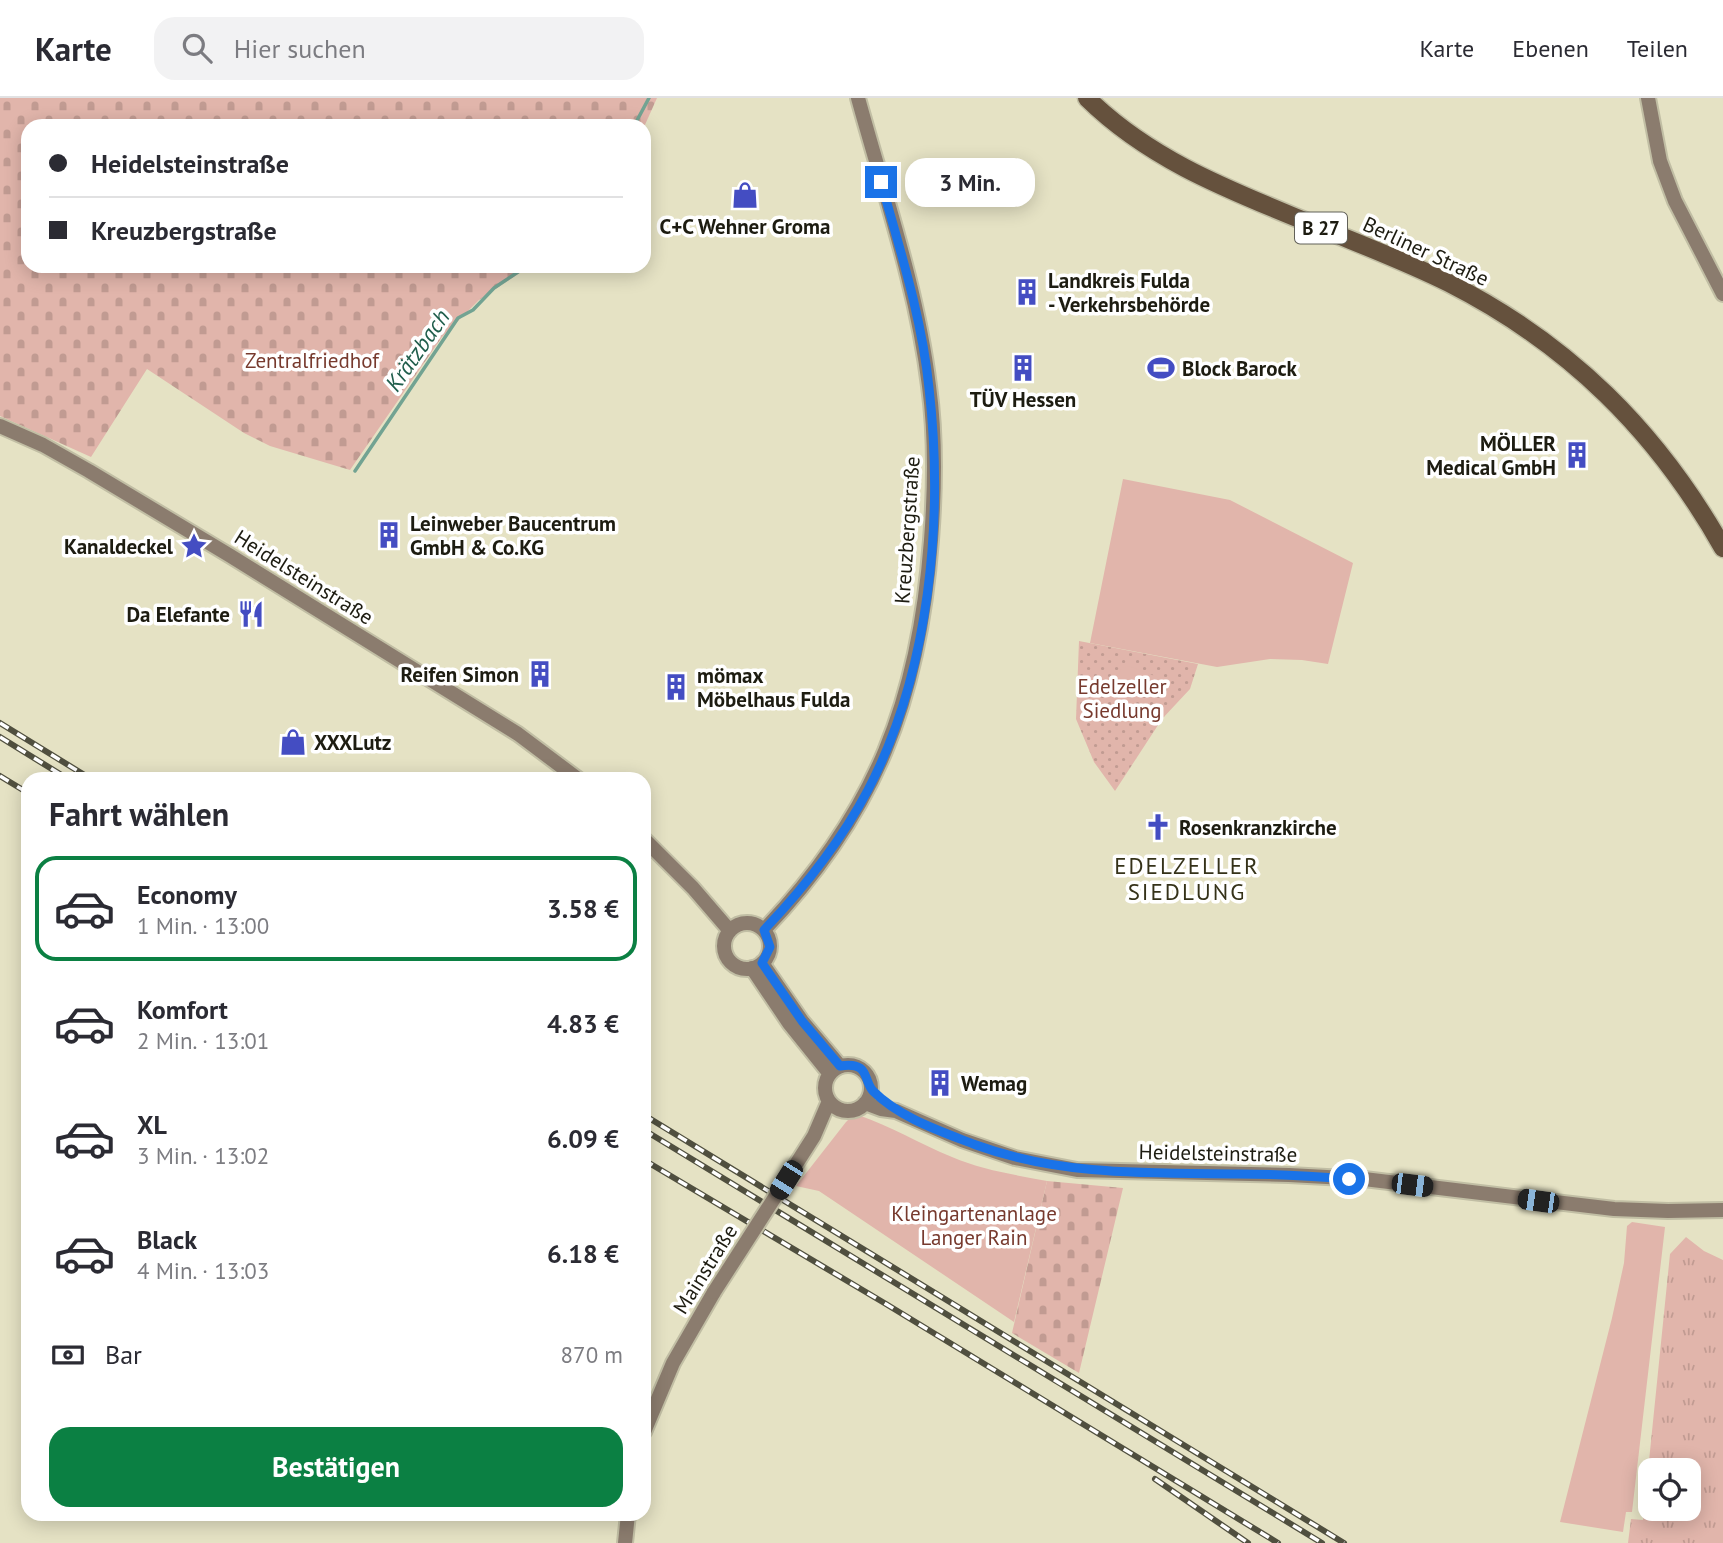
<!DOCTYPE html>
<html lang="de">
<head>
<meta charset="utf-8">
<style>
	body { margin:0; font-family:"PT Sans",sans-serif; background:#f2f2f3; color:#2b2b33; height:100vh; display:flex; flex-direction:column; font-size:26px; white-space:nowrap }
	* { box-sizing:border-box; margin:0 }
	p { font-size:23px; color:#7c7c81 }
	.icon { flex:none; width:38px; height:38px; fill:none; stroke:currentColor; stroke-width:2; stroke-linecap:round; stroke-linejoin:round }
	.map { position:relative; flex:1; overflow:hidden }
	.side { position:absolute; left:21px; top:674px; width:630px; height:749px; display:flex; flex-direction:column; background:#fff; border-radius:21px; box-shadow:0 4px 18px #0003 }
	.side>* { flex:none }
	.banner { position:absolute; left:21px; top:21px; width:630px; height:154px; border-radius:21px; box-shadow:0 4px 18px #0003; display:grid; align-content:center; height:154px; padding:0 28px; background:#fff }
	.fabs { position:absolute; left:1638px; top:1360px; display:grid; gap:14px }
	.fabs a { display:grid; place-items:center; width:63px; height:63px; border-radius:14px; background:#fff; box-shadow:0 4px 18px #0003; font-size:35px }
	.end { position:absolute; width:32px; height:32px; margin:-16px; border:9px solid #1a73e8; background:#fff; box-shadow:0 0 0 4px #fff }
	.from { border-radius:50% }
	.bubble { position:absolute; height:49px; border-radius:21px; background:#fff; box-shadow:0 4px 18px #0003; font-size:23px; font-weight:700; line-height:49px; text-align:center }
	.car { position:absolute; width:21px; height:42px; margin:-21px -10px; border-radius:9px; box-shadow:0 0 5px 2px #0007; background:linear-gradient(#222 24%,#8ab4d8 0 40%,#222 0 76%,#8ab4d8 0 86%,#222 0) }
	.banner b { display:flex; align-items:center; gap:24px; height:66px; font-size:26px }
	.banner b+b { border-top:2px solid #e1e1e2 }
	.banner i { width:18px; height:18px; background:#2b2b33 }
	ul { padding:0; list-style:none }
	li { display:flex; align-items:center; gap:21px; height:105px; margin:0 14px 10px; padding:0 14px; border:4px solid transparent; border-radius:21px }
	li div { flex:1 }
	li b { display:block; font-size:26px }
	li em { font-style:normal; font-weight:700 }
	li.on { border-color:#0b8043 }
	li>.icon { width:63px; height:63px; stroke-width:1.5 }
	h2 { padding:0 28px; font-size:32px; line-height:84px }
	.pay { display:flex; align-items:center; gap:18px; height:77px; padding:0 28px; font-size:26px }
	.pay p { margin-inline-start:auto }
	.primary-button { display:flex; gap:14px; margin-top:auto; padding:14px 28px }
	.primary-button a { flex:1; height:80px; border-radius:21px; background:#0b8043; color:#fff; font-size:28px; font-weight:700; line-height:80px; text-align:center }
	header { display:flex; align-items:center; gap:42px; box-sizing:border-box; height:98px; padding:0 35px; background:#fff; border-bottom:2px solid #e1e1e2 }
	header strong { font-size:33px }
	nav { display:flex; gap:38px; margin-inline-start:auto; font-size:24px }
	.search { width:490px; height:63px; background:#f2f2f3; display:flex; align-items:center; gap:18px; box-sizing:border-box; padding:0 24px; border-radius:21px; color:#7c7c81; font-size:26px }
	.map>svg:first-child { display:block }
</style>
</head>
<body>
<header>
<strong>Karte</strong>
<div class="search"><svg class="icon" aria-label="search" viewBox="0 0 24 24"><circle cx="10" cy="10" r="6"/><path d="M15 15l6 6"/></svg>Hier suchen</div>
<nav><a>Karte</a><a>Ebenen</a><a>Teilen</a></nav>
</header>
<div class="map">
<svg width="1723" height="1445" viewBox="0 0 1723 1445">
	<defs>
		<pattern id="grass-tufts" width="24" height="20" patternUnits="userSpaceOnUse" patternTransform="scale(1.75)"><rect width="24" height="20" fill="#e1b5ab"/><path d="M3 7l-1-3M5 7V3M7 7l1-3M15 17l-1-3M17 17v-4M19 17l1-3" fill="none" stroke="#c19b92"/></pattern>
		<pattern id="cemetery-stones" width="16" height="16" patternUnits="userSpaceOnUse" patternTransform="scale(1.75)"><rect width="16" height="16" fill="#e1b5ab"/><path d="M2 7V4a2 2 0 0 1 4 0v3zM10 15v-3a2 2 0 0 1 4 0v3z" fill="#c19b92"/></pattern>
		<pattern id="park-dots" width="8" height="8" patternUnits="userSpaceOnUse" patternTransform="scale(1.75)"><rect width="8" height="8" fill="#e1b5ab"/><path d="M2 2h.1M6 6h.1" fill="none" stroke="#c19b92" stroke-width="1.8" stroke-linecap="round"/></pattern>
	</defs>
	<rect width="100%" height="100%" fill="#e5e2c4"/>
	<path fill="url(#grass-tufts)" fill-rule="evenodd" d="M1686,1139L1704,1153L1723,1162V1445H1628L1631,1421L1643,1422L1670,1156ZM1689,1372V1410H1650V1372Z"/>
	<path fill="url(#cemetery-stones)" d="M0,0H657L644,29L28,28V168H530L479,202L442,239L350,372L270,348L244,335L147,271L91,359L0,318Z
		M1047,1083L1123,1090L1079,1275L1012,1235Z"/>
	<path fill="url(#park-dots)" d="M1079,543L1198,566L1190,591L1162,621L1115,693L1094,664L1076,621Z"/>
	<path fill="#e1b5ab" d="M1123,381L1230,402L1353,465L1328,566L1302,562L1270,561L1217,569L1090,545Z
		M1129,568L1160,580L1152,600L1120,587L1118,577L1122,570Z
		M858,1017C891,1028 920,1046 952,1059C982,1072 1016,1077 1047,1083L1014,1224L819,1093L796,1088L846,1024L852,1018Z
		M1632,1124L1665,1129L1632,1414H1626L1623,1434L1560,1424L1612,1220L1624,1165L1627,1128Z"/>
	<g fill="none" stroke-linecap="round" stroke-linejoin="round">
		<path stroke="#72a392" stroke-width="3.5" d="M634,28L649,0
			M355,373L458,220L473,212L494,190L527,168"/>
		<defs>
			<path id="secondary" d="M1648,0L1660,63L1675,103L1723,196
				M0,328L43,347L89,373L229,457L518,636L578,681
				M644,741L693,790L730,833
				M724 848a23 23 0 1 1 46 0a23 23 0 1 1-46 0Z
				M764,832C876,715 919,602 931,442C935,390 936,339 929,288C917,190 884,95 858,0
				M762,865L802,923L840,968
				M752,870L789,925L830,976
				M825 990a23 23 0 1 1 46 0a23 23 0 1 1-46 0Z
				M865,1005L881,1011L896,1013L962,1042L1015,1060L1077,1072L1289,1077L1364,1081L1614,1111L1668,1113L1723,1112
				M786,1082L814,1038L829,1003
				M644,1334L673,1265L714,1194
				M625,1445L628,1416"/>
			<path id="highway" d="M1087,0C1148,60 1224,90 1302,122C1351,143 1401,161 1449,185C1569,246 1657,333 1723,450"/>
		</defs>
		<use href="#secondary" stroke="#c1bea4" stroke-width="18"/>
		<use href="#highway" stroke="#c1bea4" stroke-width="21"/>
		<use href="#secondary" stroke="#8b7c6e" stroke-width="14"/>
		<use href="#highway" stroke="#65513d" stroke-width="18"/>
		<defs>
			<path id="rail" d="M0,625L91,681
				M0,639L68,681
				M0,678L28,695
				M644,1017L1344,1445
				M644,1032L1322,1445
				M644,1062L886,1206L1278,1445
				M1155,1381L1248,1445"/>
		</defs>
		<use href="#rail" stroke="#504f3f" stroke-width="6"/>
		<use href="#rail" stroke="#fff" stroke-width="3.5" stroke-dasharray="10" stroke-linecap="butt"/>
		<defs>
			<path id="secondary-bridge" d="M714,1194L786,1082"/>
		</defs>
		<use href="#secondary-bridge" stroke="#c1bea4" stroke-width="18" stroke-linecap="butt"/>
		<use href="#secondary-bridge" stroke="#8b7c6e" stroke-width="14"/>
	</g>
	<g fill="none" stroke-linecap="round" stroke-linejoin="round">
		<path stroke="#1a73e8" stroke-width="9" d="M881,84C900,152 922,220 929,290C944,421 930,574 868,692C841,743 804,790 764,832L770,849L762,865L802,923L840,968C870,963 863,982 873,993C900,1020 940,1033 976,1047C1061,1078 1149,1075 1238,1076C1275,1076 1312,1078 1349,1081"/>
	</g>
	<defs>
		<symbol id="shop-bare" viewBox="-9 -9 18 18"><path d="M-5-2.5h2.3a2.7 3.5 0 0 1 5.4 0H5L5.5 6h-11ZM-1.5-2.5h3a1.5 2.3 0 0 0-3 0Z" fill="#444dc2" stroke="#fff" stroke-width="2.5" paint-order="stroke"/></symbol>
		<symbol id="building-bare" viewBox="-9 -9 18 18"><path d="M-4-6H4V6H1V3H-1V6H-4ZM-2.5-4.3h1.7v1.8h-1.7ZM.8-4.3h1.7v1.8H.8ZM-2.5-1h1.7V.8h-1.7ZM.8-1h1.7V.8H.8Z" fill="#444dc2" stroke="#fff" stroke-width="2.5" paint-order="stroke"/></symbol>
		<symbol id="stadium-bare" viewBox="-9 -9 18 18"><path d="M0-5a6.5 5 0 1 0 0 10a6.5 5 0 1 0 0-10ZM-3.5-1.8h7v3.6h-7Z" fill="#444dc2" stroke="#fff" stroke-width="2.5" paint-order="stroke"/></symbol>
		<symbol id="sight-bare" viewBox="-9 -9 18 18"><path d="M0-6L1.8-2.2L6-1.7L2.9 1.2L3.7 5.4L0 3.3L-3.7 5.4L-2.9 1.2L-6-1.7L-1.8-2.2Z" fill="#444dc2" stroke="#fff" stroke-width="2.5" paint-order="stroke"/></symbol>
		<symbol id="restaurant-bare" viewBox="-9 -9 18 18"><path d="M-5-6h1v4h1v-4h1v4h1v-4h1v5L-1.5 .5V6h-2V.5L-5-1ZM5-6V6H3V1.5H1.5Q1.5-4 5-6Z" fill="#444dc2" stroke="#fff" stroke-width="2.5" paint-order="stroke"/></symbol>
		<symbol id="church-bare" viewBox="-9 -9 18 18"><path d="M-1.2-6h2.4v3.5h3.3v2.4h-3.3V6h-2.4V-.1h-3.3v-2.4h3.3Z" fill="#444dc2" stroke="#fff" stroke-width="2.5" paint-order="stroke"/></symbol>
	</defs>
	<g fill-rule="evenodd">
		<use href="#shop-bare" x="726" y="78" width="38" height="38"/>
		<use href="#building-bare" x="1008" y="175" width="38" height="38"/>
		<use href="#building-bare" x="1004" y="251" width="38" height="38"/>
		<use href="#stadium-bare" x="1142" y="251" width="38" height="38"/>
		<use href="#building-bare" x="1558" y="338" width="38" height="38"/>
		<use href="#building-bare" x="370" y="418" width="38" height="38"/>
		<use href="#sight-bare" x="175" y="429" width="38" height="38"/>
		<use href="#restaurant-bare" x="232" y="497" width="38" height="38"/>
		<use href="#building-bare" x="521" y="557" width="38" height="38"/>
		<use href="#building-bare" x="657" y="570" width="38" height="38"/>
		<use href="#shop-bare" x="274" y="625" width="38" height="38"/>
		<use href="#church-bare" x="1139" y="710" width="38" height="38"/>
		<use href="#building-bare" x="921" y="966" width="38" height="38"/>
	</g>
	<g text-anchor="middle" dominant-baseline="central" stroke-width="7" stroke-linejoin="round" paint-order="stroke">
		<rect fill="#fff" stroke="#616058" stroke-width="2" x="1295" y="114.5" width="52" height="31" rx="5"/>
		<g font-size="19" font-weight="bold" fill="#1d1c11">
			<text x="1321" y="130">B 27</text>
		</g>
		<g font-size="21" font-weight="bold" fill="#1d1c11" stroke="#fff" text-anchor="start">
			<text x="745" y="128" text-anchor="middle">C+C Wehner Groma</text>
			<text x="1048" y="182">Landkreis Fulda<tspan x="1048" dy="24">- Verkehrsbehörde</tspan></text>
			<text x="1182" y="270">Block Barock</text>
			<text x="1023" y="301" text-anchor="middle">TÜV Hessen</text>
			<text x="1556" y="345" text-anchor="end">MÖLLER<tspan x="1556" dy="24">Medical GmbH</tspan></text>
			<text x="410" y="425">Leinweber Baucentrum<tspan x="410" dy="24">GmbH &amp; Co.KG</tspan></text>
			<text x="173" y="448" text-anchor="end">Kanaldeckel</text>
			<text x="230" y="516" text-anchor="end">Da Elefante</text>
			<text x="519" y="576" text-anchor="end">Reifen Simon</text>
			<text x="697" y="577">mömax<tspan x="697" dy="24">Möbelhaus Fulda</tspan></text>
			<text x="314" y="644">XXXLutz</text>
			<text x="1179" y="729">Rosenkranzkirche</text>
			<text x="961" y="985">Wemag</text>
		</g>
		<g font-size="21" fill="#1d1c11" stroke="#fff">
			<text transform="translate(1426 153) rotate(25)">Berliner Straße</text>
			<text transform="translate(907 432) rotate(-86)">Kreuzbergstraße</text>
			<text transform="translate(304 479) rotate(32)">Heidelsteinstraße</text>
			<text transform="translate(1218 1055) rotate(1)">Heidelsteinstraße</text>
			<text transform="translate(705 1171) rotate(-58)">Mainstraße</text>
		</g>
		<g font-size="21" fill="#773a2e" stroke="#fff">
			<text x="312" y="262">Zentralfriedhof</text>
			<text x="1122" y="588">Edelzeller<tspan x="1122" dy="24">Siedlung</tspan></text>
			<text x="974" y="1115">Kleingartenanlage<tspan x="974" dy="24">Langer Rain</tspan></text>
		</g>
		<g font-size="23" font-style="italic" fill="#205e4c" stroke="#fff">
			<text transform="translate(417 252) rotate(-55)">Krätzbach</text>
		</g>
		<g font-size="23" letter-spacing="2" fill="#353219" stroke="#fff">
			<text x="1187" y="767">EDELZELLER<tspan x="1187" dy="26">SIEDLUNG</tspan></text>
		</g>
	</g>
</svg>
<div class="fabs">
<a><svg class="icon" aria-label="locate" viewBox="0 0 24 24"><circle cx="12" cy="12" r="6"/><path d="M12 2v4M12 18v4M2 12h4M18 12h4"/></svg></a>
</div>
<i class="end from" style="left:1349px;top:1081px"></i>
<i class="end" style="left:881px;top:84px"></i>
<div class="bubble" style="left:905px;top:60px;width:130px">3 Min.</div>
<i class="car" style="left:786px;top:1082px;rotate:212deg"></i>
<i class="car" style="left:1412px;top:1087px;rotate:97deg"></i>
<i class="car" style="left:1538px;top:1103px;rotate:278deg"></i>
<div class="banner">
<b><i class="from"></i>Heidelsteinstraße</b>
<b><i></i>Kreuzbergstraße</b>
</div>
<section class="side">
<h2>Fahrt wählen</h2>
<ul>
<li class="on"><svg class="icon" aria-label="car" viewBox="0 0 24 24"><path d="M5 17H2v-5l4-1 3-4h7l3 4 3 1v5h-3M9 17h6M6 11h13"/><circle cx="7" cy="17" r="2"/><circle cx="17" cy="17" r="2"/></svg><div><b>Economy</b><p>1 Min. · 13:00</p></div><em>3.58 €</em></li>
<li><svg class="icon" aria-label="car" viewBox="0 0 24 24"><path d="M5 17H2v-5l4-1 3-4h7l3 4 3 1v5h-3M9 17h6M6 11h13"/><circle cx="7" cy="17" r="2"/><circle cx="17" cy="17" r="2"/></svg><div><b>Komfort</b><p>2 Min. · 13:01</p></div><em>4.83 €</em></li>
<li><svg class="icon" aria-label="car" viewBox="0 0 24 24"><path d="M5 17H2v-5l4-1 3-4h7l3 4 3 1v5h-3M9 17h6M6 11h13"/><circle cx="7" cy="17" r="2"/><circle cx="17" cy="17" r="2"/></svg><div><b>XL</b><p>3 Min. · 13:02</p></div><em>6.09 €</em></li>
<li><svg class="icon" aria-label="car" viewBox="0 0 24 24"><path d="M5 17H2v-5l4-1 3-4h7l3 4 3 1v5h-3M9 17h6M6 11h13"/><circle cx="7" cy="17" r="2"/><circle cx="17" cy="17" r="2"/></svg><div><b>Black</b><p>4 Min. · 13:03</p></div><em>6.18 €</em></li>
</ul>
<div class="pay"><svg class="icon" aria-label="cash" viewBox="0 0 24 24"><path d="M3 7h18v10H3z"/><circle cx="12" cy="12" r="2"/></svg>Bar<p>870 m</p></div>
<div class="primary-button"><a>Bestätigen</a></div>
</section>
</div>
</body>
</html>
